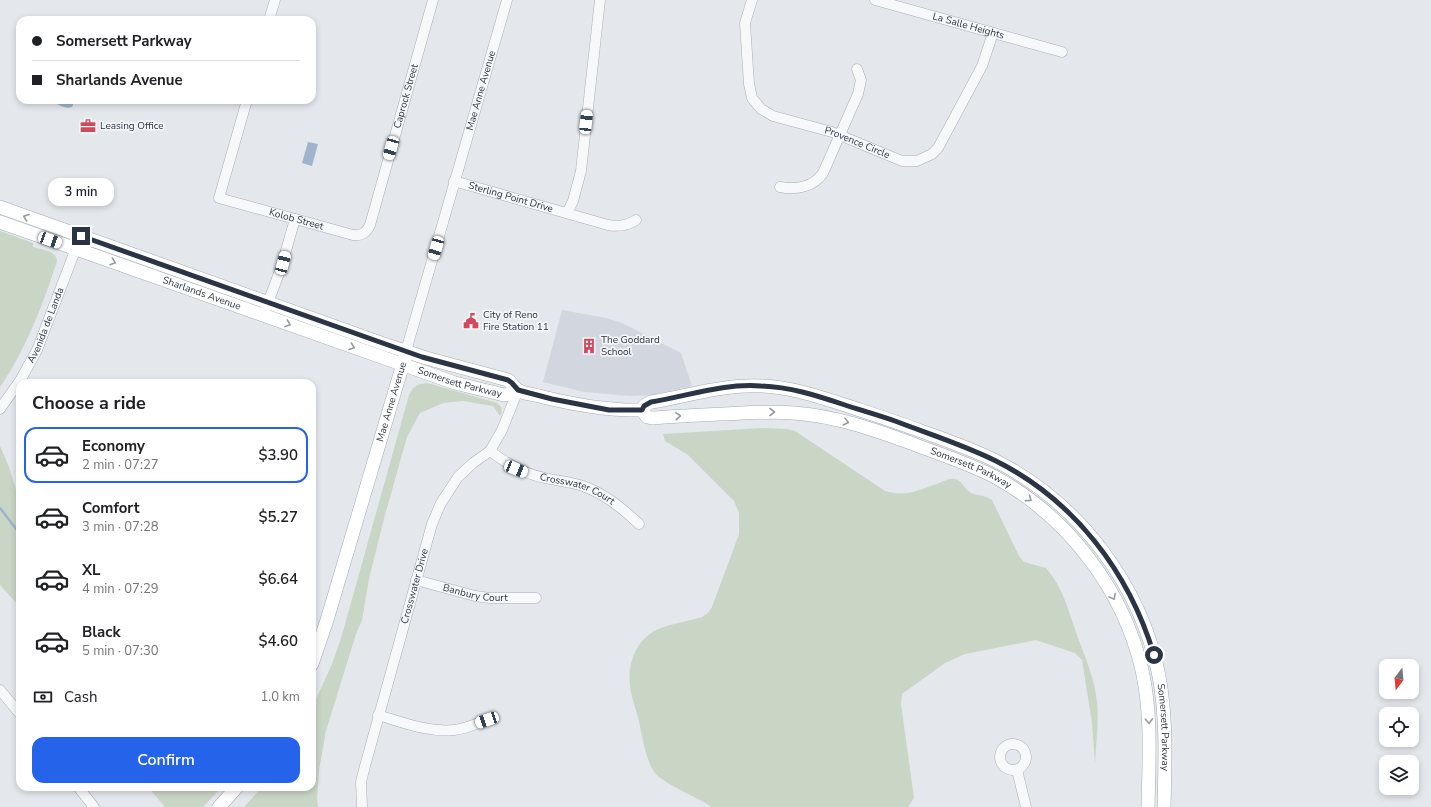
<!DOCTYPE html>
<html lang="en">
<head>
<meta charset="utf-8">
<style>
	body { margin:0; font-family:"Nunito Sans",sans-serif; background:#f2f2f2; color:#202124; height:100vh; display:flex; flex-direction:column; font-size:15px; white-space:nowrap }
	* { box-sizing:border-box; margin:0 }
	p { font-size:13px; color:#757577 }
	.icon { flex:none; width:22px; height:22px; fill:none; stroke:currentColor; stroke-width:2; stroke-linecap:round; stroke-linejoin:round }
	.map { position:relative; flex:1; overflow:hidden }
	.drawer { position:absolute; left:16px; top:379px; width:300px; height:412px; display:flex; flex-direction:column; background:#fff; border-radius:12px; box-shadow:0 2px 6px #0003 }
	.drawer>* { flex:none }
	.banner { position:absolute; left:16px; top:16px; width:300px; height:88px; border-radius:12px; box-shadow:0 2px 6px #0003; display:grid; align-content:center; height:88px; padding:0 16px; background:#fff }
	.needle { width:26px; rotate:196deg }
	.tools { position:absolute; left:1379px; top:659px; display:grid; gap:8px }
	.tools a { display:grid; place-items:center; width:40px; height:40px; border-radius:8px; background:#fff; box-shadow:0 2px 6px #0003; font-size:20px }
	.end { position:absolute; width:18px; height:18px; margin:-9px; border:5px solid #2b3445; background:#fff; box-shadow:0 0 0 2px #fff }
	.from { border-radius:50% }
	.bubble { position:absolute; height:28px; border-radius:12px; background:#fff; box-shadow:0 2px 6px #0003; font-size:13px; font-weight:600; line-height:28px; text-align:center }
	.car { position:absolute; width:12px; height:24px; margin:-12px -6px; border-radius:5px; box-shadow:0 0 3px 1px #0007; background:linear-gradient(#fff 24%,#345 0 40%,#fff 0 76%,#345 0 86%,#fff 0) }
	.banner b { display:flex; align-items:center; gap:14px; height:38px; font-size:15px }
	.banner b+b { border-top:1px solid #e0e0e0 }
	.banner i { width:10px; height:10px; background:#202124 }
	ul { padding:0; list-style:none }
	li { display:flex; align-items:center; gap:12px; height:56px; margin:0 8px 6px; padding:0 8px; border:2px solid transparent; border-radius:12px }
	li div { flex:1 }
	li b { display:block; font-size:15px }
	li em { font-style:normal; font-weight:600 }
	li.current { border-color:#2563eb }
	li>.icon { width:36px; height:36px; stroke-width:1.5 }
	h2 { padding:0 16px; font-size:18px; line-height:48px }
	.pay { display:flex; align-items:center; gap:10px; height:44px; padding:0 16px; font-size:15px }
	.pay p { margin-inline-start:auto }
	.cta { display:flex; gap:8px; margin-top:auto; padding:8px 16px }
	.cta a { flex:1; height:46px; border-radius:12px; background:#2563eb; color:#fff; font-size:16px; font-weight:600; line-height:46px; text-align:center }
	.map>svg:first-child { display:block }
</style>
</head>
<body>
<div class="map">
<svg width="1431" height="807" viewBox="0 0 1431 807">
	<rect width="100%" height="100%" fill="#e4e7ec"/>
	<path fill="#d2d6de" d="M562,310L606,318L622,323L681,353L692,386L653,395L630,396L584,392L543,382Z"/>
	<path fill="#c9d6c5" d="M0,231L33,243V247C42,250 56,250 57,261C43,305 26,349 0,387Z
		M427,383L497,403L501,407L502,412L500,416L493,406L463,401L443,403L420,413L407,437L385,515L369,579L362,620L356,634L326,731L319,770L317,798L318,807H244L262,787H312V708L332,664L342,635L409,395C413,386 418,384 427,383Z
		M762,428L787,429L795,431L885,491C907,497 916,491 937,484C942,482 949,478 955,479C962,480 965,490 971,493C979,496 985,495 992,500L1019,556L1024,562L1046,568C1065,590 1070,617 1080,643C1087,662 1095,681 1097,702C1099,722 1096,743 1095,763L1092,723L1082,660L1075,653L1036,640L965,654L945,663L902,694L901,704L914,798L908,807H712C699,798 662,783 655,773C646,761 642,736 639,721C636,709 631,697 630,685C627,662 638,636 661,628C674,623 689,621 702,617L708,613L712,607L739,534V513L734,501L688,455L665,441L663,434Z
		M0,446L9,467L20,503V607L0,585Z
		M148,787H222L203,807H165Z"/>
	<path fill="#9fb4cc" d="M57,100H75L72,107C65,109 62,106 55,103Z
		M308,142L318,144L312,166L302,163Z"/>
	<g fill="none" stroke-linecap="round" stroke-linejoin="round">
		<path stroke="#9fb4cc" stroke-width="2.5" d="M0,508L20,534"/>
		<defs>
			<g id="minor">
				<path id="s1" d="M752,0L745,23L749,84L752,98L761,109L773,116L832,132L902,161H917L932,154L938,148L982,66L993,33"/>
				<path id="s2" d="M875,0L1062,52"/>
				<path d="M269,20L275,0"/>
				<path id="s3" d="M247,100L219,198L353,235C362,236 366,233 370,225L433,0"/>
				<path id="s4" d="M454,181L608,225C619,227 627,226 636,220"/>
				<path d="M780,187C796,190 814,187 823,173L858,94L861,80L857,69"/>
				<path d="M567,213L573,201L581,171L600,0"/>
				<path d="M266,308L281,268L295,219"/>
				<path id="s5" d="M406,351L507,0"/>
				<path id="s6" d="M0,409L21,379L37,350L78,243"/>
				<path id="s7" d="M490,451C507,464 524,474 545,478C558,481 571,482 583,486C605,494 622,508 639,524"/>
				<path id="s8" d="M416,580L475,596L490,598H536"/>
				<path d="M0,690L20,714"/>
				<path d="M378,715C402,722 429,733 454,730C465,729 476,724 487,720"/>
				<circle cx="1013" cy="757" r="13"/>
				<path d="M1017,770L1026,807"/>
				<path d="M78,787L94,807"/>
				<path id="s9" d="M362,807L361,782L365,766L432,524L441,503L458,477L473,463L490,451L502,430L518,390"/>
			</g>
			<g id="major">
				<path d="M0,207L384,344L426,358L508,380C512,383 515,389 519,391C526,394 536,395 543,397C576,405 608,411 642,410"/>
				<path id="s10" d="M0,222L455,383L504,395L509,394L518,390"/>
				<path id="s11" d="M642,410L644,406L651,402C683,397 713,387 746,386C782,384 814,395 848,406C872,414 897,422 921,431C946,440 972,449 996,461C1079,503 1141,585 1159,676C1167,719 1165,763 1164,807"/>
				<path id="s12" d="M642,410L647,417L652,418C676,416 700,415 723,414C747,413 770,411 794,413C836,416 876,430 916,445C942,455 970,464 995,477C1068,517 1123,589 1142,670C1152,715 1149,761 1148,807"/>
				<path id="s13" d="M312,664L327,620L405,357"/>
				<path d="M219,807L237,787"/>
			</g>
		</defs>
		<use href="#minor" stroke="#a9aeb7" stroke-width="11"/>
		<use href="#major" stroke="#a3abb8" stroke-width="14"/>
		<use href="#minor" stroke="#f7f8fa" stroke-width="10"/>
		<use href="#major" stroke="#fff" stroke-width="13"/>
	</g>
	<defs><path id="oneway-chevron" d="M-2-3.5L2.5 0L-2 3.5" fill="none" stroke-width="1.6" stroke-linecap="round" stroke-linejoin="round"/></defs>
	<g stroke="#959aa2">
		<use href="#oneway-chevron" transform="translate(26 217) rotate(-160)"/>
		<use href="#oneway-chevron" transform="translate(113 262) rotate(19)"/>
		<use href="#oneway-chevron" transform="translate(288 324) rotate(20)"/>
		<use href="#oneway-chevron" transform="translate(352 347) rotate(20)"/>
		<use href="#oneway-chevron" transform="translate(772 412)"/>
		<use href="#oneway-chevron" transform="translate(678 416) rotate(-3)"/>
		<use href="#oneway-chevron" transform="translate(846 422) rotate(14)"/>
		<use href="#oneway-chevron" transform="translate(1029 499) rotate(36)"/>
		<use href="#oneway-chevron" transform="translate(1113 597) rotate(62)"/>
		<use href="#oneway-chevron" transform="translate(1149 721) rotate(87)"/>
	</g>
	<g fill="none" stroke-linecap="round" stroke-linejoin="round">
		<path stroke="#2b3445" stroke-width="5" d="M81,236L422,357L508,380L512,383L518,390L552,399L609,410H642L644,406L651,402C688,396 723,383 761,386C790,387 815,395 842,404C860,410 878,415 895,421C929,434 964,445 996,461C1074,500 1129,572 1154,655"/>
	</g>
	<defs>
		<symbol id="office-bare" viewBox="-9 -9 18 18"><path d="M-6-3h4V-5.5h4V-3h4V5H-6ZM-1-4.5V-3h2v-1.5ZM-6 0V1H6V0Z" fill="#d1495b" stroke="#f4f6f9" stroke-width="2.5" paint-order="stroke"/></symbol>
		<symbol id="civic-bare" viewBox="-9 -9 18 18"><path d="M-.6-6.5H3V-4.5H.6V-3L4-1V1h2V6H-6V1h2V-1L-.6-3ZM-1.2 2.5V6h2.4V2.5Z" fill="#d1495b" stroke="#f4f6f9" stroke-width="2.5" paint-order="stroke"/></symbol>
		<symbol id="building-bare" viewBox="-9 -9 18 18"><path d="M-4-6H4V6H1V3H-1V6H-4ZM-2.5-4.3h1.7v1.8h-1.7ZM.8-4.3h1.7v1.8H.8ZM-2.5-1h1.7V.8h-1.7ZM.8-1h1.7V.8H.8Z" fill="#d1495b" stroke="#f4f6f9" stroke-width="2.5" paint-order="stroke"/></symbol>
	</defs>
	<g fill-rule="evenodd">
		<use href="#office-bare" x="77" y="115" width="22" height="22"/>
		<use href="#civic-bare" x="460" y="310" width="22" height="22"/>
		<use href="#building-bare" x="578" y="335" width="22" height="22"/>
	</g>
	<g text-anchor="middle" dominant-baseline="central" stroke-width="3.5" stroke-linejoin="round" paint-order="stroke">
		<g font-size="10" fill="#2b3445" stroke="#f4f6f9">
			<text stroke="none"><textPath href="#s2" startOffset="97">La Salle Heights</textPath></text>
			<text stroke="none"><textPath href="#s5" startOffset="271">Mae Anne Avenue</textPath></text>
			<text stroke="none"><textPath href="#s3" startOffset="396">Caprock Street</textPath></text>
			<text stroke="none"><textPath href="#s1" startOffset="216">Provence Circle</textPath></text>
			<text stroke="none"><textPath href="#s4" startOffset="59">Sterling Point Drive</textPath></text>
			<text stroke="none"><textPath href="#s3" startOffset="182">Kolob Street</textPath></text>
			<text stroke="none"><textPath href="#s10" startOffset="214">Sharlands Avenue</textPath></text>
			<text stroke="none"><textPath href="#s6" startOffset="96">Avenida de Landa</textPath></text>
			<text stroke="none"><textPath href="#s10" startOffset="487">Somersett Parkway</textPath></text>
			<text stroke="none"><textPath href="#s13" startOffset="274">Mae Anne Avenue</textPath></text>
			<text stroke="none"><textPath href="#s12" startOffset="342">Somersett Parkway</textPath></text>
			<text stroke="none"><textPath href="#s7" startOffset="96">Crosswater Court</textPath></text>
			<text stroke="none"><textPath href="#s9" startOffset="228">Crosswater Drive</textPath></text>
			<text stroke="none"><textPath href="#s8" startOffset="61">Banbury Court</textPath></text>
			<text stroke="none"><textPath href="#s11" startOffset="702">Somersett Parkway</textPath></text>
		</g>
		<g font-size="10" fill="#2b3445" stroke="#f4f6f9" text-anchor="start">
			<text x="100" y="126">Leasing Office</text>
			<text x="483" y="315">City of Reno<tspan x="483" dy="12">Fire Station 11</tspan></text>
			<text x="601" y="340">The Goddard<tspan x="601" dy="12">School</tspan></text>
		</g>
	</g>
</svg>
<div class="tools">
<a><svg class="needle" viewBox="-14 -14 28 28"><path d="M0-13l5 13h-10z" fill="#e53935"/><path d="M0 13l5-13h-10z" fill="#757577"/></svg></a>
<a><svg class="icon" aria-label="locate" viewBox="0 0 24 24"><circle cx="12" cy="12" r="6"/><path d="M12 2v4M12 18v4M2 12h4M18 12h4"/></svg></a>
<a><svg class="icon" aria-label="layers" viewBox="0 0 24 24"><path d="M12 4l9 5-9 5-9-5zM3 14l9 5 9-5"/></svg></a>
</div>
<i class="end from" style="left:1154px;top:655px"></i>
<i class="end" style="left:81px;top:236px"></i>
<div class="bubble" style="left:48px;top:178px;width:66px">3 min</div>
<i class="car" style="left:586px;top:122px;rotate:6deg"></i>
<i class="car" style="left:391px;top:148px;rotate:196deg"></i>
<i class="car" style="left:50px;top:240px;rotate:110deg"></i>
<i class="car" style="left:436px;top:248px;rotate:196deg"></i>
<i class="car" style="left:283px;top:263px;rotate:15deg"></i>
<i class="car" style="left:516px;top:469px;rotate:112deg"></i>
<i class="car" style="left:487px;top:720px;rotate:251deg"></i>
<div class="banner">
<b><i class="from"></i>Somersett Parkway</b>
<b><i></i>Sharlands Avenue</b>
</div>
<section class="drawer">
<h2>Choose a ride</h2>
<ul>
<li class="current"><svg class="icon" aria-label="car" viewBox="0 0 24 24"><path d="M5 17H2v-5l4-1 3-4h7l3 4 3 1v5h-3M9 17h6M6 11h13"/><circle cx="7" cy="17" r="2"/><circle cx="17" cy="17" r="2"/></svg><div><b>Economy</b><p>2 min · 07:27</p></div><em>$3.90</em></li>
<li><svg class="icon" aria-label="car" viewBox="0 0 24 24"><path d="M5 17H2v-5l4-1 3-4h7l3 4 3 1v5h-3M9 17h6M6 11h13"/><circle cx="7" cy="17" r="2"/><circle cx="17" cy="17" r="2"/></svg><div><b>Comfort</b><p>3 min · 07:28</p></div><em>$5.27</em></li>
<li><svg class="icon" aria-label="car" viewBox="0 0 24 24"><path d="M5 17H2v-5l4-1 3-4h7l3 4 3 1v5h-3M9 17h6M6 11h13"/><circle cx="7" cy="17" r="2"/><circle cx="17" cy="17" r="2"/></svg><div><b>XL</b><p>4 min · 07:29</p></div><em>$6.64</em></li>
<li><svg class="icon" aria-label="car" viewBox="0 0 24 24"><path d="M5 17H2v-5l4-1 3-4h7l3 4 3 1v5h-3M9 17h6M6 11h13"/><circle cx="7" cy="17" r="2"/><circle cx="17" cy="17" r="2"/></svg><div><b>Black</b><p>5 min · 07:30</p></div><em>$4.60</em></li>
</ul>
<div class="pay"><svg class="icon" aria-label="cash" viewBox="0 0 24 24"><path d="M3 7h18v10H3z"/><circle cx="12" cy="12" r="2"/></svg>Cash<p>1.0 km</p></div>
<div class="cta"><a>Confirm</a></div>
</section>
</div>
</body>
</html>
